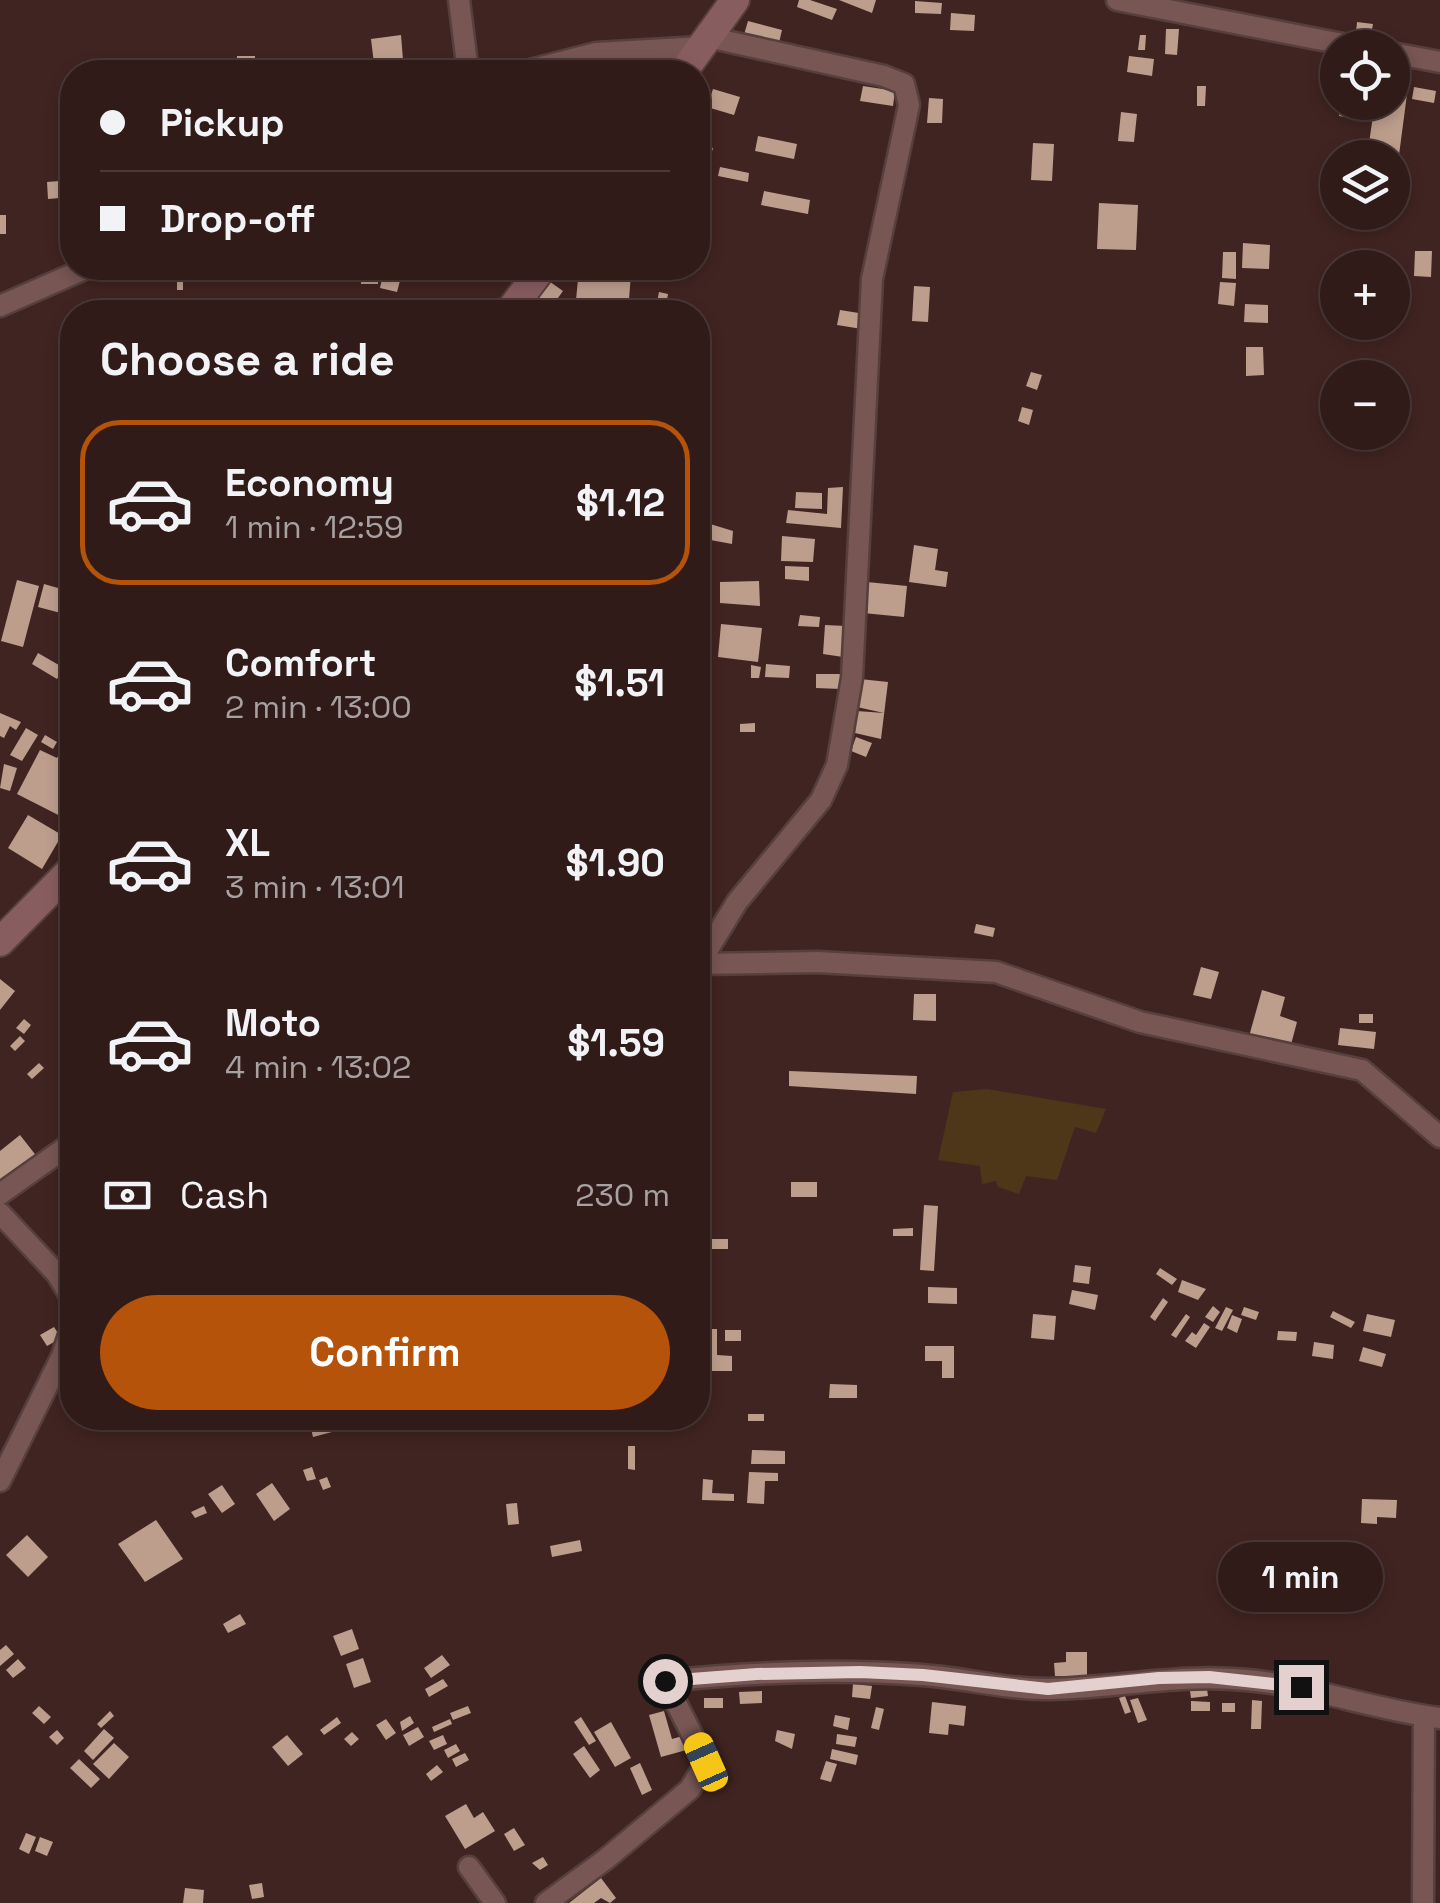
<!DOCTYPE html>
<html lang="en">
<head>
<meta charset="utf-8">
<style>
	body { margin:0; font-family:"Space Grotesk",sans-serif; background:#3c2826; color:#f1f3f6; height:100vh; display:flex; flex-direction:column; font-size:38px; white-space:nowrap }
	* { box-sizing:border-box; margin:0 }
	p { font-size:32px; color:#a8a1a2 }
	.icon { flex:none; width:55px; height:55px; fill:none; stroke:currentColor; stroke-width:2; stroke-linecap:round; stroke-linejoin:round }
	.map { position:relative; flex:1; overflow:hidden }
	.panel { position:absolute; left:60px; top:300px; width:650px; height:1130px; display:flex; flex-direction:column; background:#301b19; border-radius:40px; box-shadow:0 5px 15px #0003,0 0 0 2px #4b3938 }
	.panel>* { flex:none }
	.banner { position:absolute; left:60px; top:60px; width:650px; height:220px; border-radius:40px; box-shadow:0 5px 15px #0003,0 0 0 2px #4b3938; display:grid; align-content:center; height:220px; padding:0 40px; background:#301b19 }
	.fabs { position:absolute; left:1320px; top:30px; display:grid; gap:20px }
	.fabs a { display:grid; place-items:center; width:90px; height:90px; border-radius:50%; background:#301b19; box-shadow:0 5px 15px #0003,0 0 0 2px #4b3938; font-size:50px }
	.end { position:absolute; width:45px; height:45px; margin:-22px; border:12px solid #e4d1cf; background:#111; box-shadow:0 0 0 5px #111 }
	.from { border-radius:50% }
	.bubble { position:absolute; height:70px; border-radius:35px; background:#301b19; box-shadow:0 5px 15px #0003,0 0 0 2px #4b3938; font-size:32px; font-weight:800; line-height:70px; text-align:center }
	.car { position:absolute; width:30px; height:60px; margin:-30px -15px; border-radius:12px; box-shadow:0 0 8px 2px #0007; background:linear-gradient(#f5c518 24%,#345 0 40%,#f5c518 0 76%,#345 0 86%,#f5c518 0) }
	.banner b { display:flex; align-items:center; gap:35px; height:95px; font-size:38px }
	.banner b+b { border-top:2px solid #4b3938 }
	.banner i { width:25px; height:25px; background:#f1f3f6 }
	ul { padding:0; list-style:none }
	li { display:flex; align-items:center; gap:30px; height:165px; margin:0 20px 15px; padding:0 20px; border:5px solid transparent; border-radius:40px }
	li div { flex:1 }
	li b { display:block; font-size:38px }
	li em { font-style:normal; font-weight:800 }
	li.current { border-color:#b45309 }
	li>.icon { width:90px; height:90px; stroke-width:1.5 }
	h2 { padding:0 40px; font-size:45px; line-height:120px }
	.pay { display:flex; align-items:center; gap:25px; height:110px; padding:0 40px; font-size:38px }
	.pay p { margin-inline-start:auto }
	.cta { display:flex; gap:20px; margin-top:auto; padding:20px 40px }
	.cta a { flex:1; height:115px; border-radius:60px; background:#b45309; color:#fff; font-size:40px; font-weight:800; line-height:115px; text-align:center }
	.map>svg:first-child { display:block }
</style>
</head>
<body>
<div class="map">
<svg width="1440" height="1903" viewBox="0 0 1440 1903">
	<rect width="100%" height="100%" fill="#402421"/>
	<path fill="#4e3718" d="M987,1089L1106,1109L1096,1133L1075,1127L1057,1180L1026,1176L1019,1194L998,1187L996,1181L982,1184L980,1166L938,1160L953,1092Z"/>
	<path fill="#bd9e8d" d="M799,0H810L837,9L832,20L797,7Z
		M839,0H876L872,13Z
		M915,1L942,3L941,14L915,13Z
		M951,13L975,15L974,31L950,30Z
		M748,21L782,30L778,47L743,38Z
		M1357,22L1373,24L1371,35L1356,33Z
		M1166,29H1179L1177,55L1165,54Z
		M401,35L404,72H375L371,39Z
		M1140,35H1146L1145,50H1138Z
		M660,54L674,58L666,72H649Z
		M237,56H255V72H236Z
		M1129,56L1154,59L1152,76L1127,72Z
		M594,61H611L612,68H625L624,72H593Z
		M1392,62L1411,64L1399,155L1368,150L1375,102H1392Z
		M863,86L895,91L893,106L860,101Z
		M1197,86H1206L1205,106H1197Z
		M1414,87L1436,91L1434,103L1412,99Z
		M713,89L740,97L734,115L707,107Z
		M929,98L943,99L942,123H927Z
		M1355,102H1369L1366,120L1339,116L1341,105L1354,107Z
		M1121,112L1137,114L1134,142L1118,141Z
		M758,136L797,144L794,159L755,151Z
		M1033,143L1054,144L1052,181L1031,180Z
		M698,144L713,148L707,169L698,166Z
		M720,167L749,173L748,182L718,176Z
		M72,180V197L48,199L47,182Z
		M764,191L810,200L808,214L761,205Z
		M1099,203L1138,205L1136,250L1097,249Z
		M1348,212H1369L1368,227L1347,226Z
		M0,215H6V234H0Z
		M1243,243L1270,245L1269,269L1242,268Z
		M1415,251H1432L1431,277L1414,276Z
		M1223,252H1236V279L1222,278Z
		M1378,259V268H1353V260Z
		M187,268H204V282L187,281Z
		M579,269L631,274L628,312L575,310Z
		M177,270H183V290H177Z
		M361,274H378V284H361Z
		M383,274L401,277L397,292L380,288Z
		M546,279L563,291L548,312H523Z
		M1220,282L1236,283L1234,306L1218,304Z
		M914,286L930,287L928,322L912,321Z
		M659,292L668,294L665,312H655Z
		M358,300L371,301L370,309L356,308Z
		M1245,304L1268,305V323L1244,322Z
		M840,310L865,314L862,329L837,325Z
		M1246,347H1263L1264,375L1246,376Z
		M1031,372L1042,375L1037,390L1026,386Z
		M1022,407L1033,410L1029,425L1018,421Z
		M843,487L841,528L786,523L788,510L827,514L828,488Z
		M796,492L822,493V509L795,508Z
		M707,523L733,531L732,544L705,539Z
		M782,536L815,539L813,562L781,561Z
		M914,545L938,549L935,570L948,572L946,587L909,582Z
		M698,552H703L700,583H698Z
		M785,566L809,567V581L785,579Z
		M17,580L39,586L23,647L1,641Z
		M759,581L760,606L720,603V582Z
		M867,582L907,586L904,617L863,613Z
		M44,584L72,592V616L38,607Z
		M800,615L820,617L819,627L798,626Z
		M721,624L762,628L758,662L718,657Z
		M825,625L846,626L843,657L823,654Z
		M38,653L64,668L57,679L32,664Z
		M766,664L790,666L789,678L765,677Z
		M751,665L761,667L759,678H751Z
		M816,674H842L841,689L816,688Z
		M860,679L888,682L881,739L855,733L857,711L884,713L857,707Z
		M0,713L21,722L16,730L10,726L4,738L0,736Z
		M755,723V732H740V724Z
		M26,728L38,735L22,761L10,755Z
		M45,735L57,742L53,749L41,742Z
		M856,737L872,743L866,757L851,751Z
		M63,746L72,750L67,762L61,760L72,766V822L17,794L40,750L57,758Z
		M4,764L17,768L10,791L0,788Z
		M28,815L62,835L42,869L8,848Z
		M976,924L995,928L993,937L974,933Z
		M1201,967L1219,972L1211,999L1193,995Z
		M0,979L15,991L0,1010Z
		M1262,990L1285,997L1280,1016L1297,1022L1289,1052L1248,1040Z
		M914,994H936V1021L913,1020Z
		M1359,1014H1373V1023H1359Z
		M24,1019L31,1025L24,1034L16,1028Z
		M1340,1028L1376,1032L1374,1049L1338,1045Z
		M20,1036L25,1041L15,1051L10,1046Z
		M39,1063L44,1068L32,1079L27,1074Z
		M789,1071L917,1076L916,1094L789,1086Z
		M20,1135L38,1158L0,1188V1151Z
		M791,1182H817V1197H791Z
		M924,1205L938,1206L934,1271L920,1270Z
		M913,1228V1236H893V1229Z
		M710,1239H728V1249H711Z
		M1075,1265L1091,1267L1089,1284L1073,1282Z
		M1160,1268L1177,1279L1172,1285L1156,1274Z
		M1182,1280L1206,1289L1198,1300L1178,1292Z
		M928,1287L957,1288V1304L928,1303Z
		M1072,1290L1098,1295L1095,1310L1069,1304Z
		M1163,1298L1168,1302L1155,1321L1150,1317Z
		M1213,1306L1220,1312L1213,1322L1205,1317Z
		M1226,1307L1233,1310L1222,1331L1215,1328Z
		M1244,1307L1259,1312L1256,1320L1241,1315Z
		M1333,1311L1355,1322L1351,1328L1330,1317Z
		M1033,1314L1056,1316L1054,1340L1031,1338Z
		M1186,1314L1190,1317L1176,1338L1171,1335Z
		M1367,1314L1395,1320L1391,1337L1363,1331Z
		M1232,1315L1242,1319L1237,1333L1227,1328Z
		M1204,1323L1210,1327L1196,1348L1185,1341L1192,1332L1196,1335Z
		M54,1327L61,1338L47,1346L40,1335Z
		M703,1329H717V1355L732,1356V1371H703Z
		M725,1330H741V1341H725Z
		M1278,1331L1297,1332L1296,1341L1277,1340Z
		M1314,1342L1334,1345L1333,1359L1312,1356Z
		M925,1346H954V1378H942V1361H925Z
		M1363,1347L1386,1354L1382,1367L1359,1361Z
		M830,1384L857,1385V1398H829Z
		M748,1414H764V1421H748Z
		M106,1418H131L116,1430Z
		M317,1418H334L336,1425L330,1427L332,1432L313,1437L309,1420Z
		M628,1446H635V1470L628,1469Z
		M752,1450L785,1451V1464H751Z
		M312,1467L316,1479L307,1481L303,1470Z
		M749,1472L778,1473V1481H765L764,1504L747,1503Z
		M327,1477L331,1487L323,1490L319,1480Z
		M703,1479L713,1480L712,1493L734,1494V1501L702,1500Z
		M272,1483L290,1509L274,1521L256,1494Z
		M222,1485L235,1504L222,1513L208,1494Z
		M1362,1499L1397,1500L1396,1518L1377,1517V1524L1361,1523Z
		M517,1503L519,1524L508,1525L506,1504Z
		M204,1506L207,1513L195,1518L191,1512Z
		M156,1520L183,1559L145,1582L118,1544Z
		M27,1535L48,1557L28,1577L6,1555Z
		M580,1540L582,1551L552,1557L550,1546Z
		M240,1614L246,1624L228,1633L223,1624Z
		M352,1629L359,1649L341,1656L333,1636Z
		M6,1645L14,1654L0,1666V1650Z
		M1066,1652H1087V1676H1055L1054,1663L1066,1662Z
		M442,1655L450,1665L431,1678L424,1668Z
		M363,1658L371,1682L354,1688L346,1664Z
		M18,1659L26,1668L13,1678L6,1670Z
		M443,1679L448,1686L429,1697L425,1689Z
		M853,1684L872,1686L870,1699L852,1697Z
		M1207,1689L1208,1696L1191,1698L1190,1691Z
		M762,1691V1703L740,1704L739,1692Z
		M1125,1696L1131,1712L1125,1714L1119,1698Z
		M704,1698H723V1708H704Z
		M1138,1698L1147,1720L1138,1723L1130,1700Z
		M1252,1700L1262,1701L1261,1729H1251Z
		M1191,1701L1210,1702V1711H1191Z
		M932,1702L966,1706L964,1726L949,1724L948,1735L929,1733Z
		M1222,1703H1235V1712H1222Z
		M39,1706L51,1717L44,1724L32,1713Z
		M468,1706L471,1713L453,1720L450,1713Z
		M876,1707L884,1709L879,1730L871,1728Z
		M110,1711L114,1716L101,1728L97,1724Z
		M664,1711L672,1739L686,1735L690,1749L661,1757L649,1715Z
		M835,1715L850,1718L848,1730L833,1726Z
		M410,1716L414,1723L402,1731L400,1722Z
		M337,1717L341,1723L324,1735L320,1730Z
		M581,1717L596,1741L589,1745L574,1722Z
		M386,1719L396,1733L386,1740L376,1725Z
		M450,1719L452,1724L434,1732L432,1727Z
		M611,1722L631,1758L615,1767L594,1732Z
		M418,1727L424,1737L409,1746L403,1735Z
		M104,1729L114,1738L93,1760L84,1751Z
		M57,1730L64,1738L57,1745L49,1737Z
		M777,1730L795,1734L792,1749L775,1741Z
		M352,1732L359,1739L351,1746L344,1739Z
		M837,1734L857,1737L855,1747L836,1744Z
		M287,1735L303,1754L288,1766L272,1747Z
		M443,1735L447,1744L434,1750L429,1741Z
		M114,1743L129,1757L109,1779L93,1764Z
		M456,1744L460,1751L448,1758L444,1750Z
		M584,1746L600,1770L590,1778L573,1754Z
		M832,1749L858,1755L856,1765L830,1759Z
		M465,1753L469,1760L456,1767L452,1759Z
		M79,1759L100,1779L91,1788L70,1768Z
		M826,1761L837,1764L831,1782L820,1779Z
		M640,1763L652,1790L642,1795L630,1768Z
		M437,1765L443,1772L431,1781L426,1774Z
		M466,1804L474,1818L483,1812L495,1831L465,1849L445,1816Z
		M514,1828L525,1845L514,1851L504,1834Z
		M26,1833L36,1837L29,1854L19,1849Z
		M40,1837L53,1842L47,1856L35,1851Z
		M543,1857L548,1865L540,1870L532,1863Z
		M601,1878L616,1898L610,1903L601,1898L594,1903H569Z
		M262,1883L264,1897L252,1899L249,1885Z
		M185,1888L204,1890L203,1903H183Z"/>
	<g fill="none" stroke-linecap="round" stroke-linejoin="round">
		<defs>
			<path id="street" d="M459,0L468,72
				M1117,0L1363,48
				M708,37L884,76L904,84L909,105L872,279L852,678L837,765L821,800L737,902L699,964L817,962L996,972L1140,1022L1362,1070L1440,1137
				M1392,53L1440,62
				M522,72L596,53L701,47
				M0,306L87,268
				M0,1194L72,1143
				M0,1213L57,1274L72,1299
				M0,1481L62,1356L72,1326
				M469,1867L495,1903
				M546,1903L606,1859L690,1789L706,1762L665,1681C750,1672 837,1669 922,1675C965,1678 1008,1690 1050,1689C1117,1688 1180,1673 1247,1680C1313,1686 1374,1710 1440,1718
				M1423,1903L1424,1716"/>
			<path id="secondary" d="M683,72L735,0
				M509,312L542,268
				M0,942L72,869"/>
		</defs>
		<use href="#street" stroke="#573f3d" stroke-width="25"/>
		<use href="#secondary" stroke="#573f3d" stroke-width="32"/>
		<use href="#street" stroke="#775653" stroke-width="20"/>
		<use href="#secondary" stroke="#885d60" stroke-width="28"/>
	</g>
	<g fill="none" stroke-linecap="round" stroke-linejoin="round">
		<path stroke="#e4d1cf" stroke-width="12" d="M665,1681L757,1674L860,1672L923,1675L1048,1689L1159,1678L1209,1677L1301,1687"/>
	</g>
</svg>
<div class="fabs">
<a><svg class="icon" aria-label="locate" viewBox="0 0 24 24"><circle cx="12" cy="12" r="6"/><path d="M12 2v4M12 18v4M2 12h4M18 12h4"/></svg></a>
<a><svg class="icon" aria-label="layers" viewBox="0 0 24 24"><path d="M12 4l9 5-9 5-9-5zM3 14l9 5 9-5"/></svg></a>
<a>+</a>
<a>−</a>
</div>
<i class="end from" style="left:665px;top:1681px"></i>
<i class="end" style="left:1301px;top:1687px"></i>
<div class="bubble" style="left:1218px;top:1542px;width:165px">1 min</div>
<i class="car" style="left:706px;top:1762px;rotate:336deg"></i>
<div class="banner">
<b><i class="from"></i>Pickup</b>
<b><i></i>Drop-off</b>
</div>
<section class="panel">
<h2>Choose a ride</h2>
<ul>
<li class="current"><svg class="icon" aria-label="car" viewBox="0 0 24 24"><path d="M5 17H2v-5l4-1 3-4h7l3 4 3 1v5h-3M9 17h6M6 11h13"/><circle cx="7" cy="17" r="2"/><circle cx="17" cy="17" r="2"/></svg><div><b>Economy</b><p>1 min · 12:59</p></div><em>$1.12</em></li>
<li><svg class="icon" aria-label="car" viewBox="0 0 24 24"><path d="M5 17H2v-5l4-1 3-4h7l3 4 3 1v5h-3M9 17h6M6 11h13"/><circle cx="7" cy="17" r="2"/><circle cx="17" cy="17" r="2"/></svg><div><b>Comfort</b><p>2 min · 13:00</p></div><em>$1.51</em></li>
<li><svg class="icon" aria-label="car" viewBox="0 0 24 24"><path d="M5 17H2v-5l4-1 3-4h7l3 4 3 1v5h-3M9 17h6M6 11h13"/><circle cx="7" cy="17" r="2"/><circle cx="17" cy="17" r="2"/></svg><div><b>XL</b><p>3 min · 13:01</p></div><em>$1.90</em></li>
<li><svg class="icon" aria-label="car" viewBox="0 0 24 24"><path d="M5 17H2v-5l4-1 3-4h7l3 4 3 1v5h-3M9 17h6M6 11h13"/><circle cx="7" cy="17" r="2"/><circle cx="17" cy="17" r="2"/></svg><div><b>Moto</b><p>4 min · 13:02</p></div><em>$1.59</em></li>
</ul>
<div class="pay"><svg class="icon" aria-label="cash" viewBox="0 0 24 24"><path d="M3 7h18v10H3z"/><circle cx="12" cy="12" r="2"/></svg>Cash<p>230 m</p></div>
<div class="cta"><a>Confirm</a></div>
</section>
</div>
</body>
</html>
